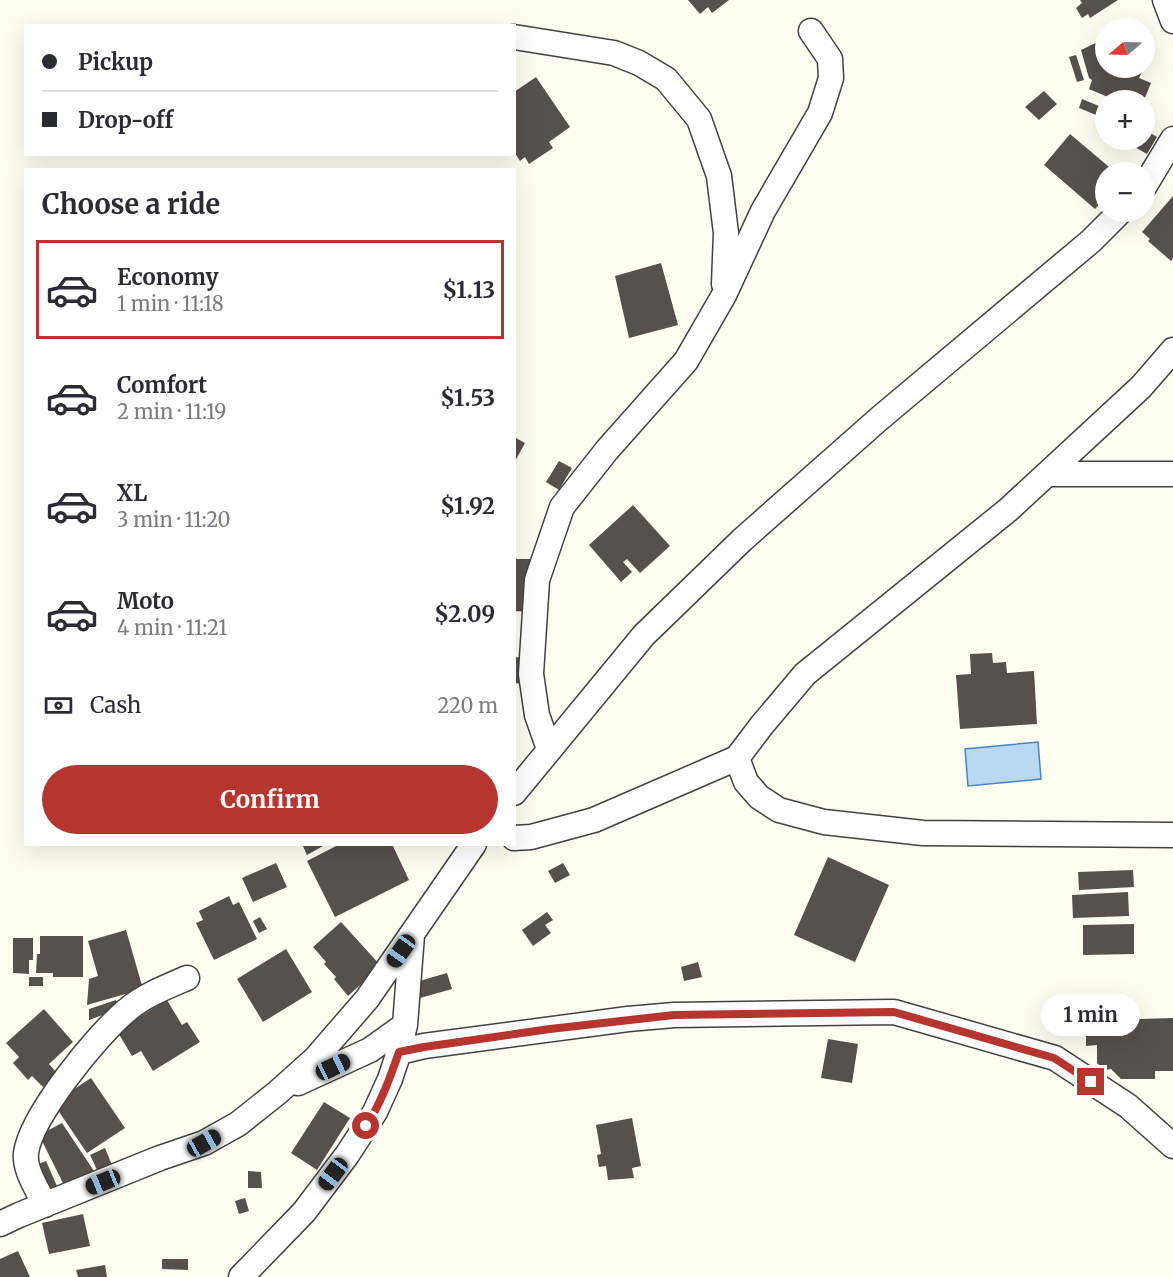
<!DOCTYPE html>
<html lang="en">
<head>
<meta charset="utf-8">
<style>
	body { margin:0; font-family:Merriweather,serif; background:#f2f2f3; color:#2b2b33; height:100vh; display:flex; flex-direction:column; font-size:22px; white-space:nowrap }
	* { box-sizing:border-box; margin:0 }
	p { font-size:20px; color:#7c7c81 }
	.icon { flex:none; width:33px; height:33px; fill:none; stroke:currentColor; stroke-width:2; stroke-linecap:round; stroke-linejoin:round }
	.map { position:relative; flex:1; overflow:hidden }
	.drawer { position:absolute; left:24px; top:168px; width:492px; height:678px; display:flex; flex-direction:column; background:#fff; border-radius:0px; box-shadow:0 6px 24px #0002 }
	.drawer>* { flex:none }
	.guide { position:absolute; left:24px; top:24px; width:492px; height:132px; border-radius:0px; box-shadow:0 6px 24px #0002; display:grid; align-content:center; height:132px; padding:0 18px; background:#fff }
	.needle { width:39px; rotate:251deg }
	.tools { position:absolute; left:1095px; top:18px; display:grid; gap:12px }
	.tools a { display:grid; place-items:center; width:60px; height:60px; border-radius:50%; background:#fff; box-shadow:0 6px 24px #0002; font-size:30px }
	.end { position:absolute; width:27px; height:27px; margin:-14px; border:8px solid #b6352f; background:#fff; box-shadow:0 0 0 3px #fff }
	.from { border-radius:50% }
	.bubble { position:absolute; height:42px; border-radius:21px; background:#fff; box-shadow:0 6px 24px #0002; font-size:20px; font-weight:700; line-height:42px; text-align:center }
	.car { position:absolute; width:18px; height:36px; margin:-18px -9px; border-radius:8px; box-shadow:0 0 4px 2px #0007; background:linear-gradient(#222 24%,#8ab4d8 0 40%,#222 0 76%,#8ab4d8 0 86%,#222 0) }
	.guide b { display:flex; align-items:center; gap:21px; height:57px; font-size:22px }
	.guide b+b { border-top:2px solid #e1e1e2 }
	.guide i { width:15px; height:15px; background:#2b2b33 }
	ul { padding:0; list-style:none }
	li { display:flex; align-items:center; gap:18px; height:99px; margin:0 12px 9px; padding:0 6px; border:3px solid transparent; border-radius:0px }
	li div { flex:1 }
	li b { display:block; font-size:22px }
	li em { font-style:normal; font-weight:700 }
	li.on { border-color:#b6352f }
	li>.icon { width:54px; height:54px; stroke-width:1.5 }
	h2 { padding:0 18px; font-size:27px; line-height:72px }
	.pay { display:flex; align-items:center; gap:15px; height:66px; padding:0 18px; font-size:22px }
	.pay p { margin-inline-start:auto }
	.cta { display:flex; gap:12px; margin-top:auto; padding:12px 18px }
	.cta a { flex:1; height:69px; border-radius:36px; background:#b6352f; color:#fff; font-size:24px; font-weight:700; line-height:69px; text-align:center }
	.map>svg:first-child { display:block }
</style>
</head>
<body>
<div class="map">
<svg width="1173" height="1277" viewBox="0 0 1173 1277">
	<rect width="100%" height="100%" fill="#fefdf1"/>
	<path fill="#b9d8f2" stroke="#4586c4" stroke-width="1.5" d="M1038,742L1041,779L968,786L965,749Z"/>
	<path fill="#57514c" d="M688,0H729L712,13L708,7L700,14Z
		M1080,0H1118L1090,18L1088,14L1082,18L1076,8L1082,3Z
		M1106,38V68H1144L1139,78L1151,83L1144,100H1115L1089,89L1092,80L1089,78L1081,50Z
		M1076,55L1084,80L1077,82L1069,57Z
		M536,77L570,127L549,142L553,148L529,164L525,157L520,161L514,152V92Z
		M1044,91L1057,104L1039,120L1025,107Z
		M1082,99L1106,109V119L1079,108Z
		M1144,129L1157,137L1147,154L1133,146L1137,140H1144Z
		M1070,134L1115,172H1106V196L1095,209L1044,165Z
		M1173,196V258L1171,261L1148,241L1150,239L1142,232Z
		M661,263L678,325L629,338L615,276Z
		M514,437L525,443L514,463Z
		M559,461L572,468L559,490L546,482Z
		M633,505L670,546L640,573L627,559L623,562L632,572L621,582L589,545Z
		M514,559H532L530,612L514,611Z
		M992,653L993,663L1006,662L1007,673L1034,671L1037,724L960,729L956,675L971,674L970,654Z
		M514,657L527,658L525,684L514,683Z
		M302,844H322L323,846L307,855Z
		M340,844H392L409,880L335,917L307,861Z
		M828,857L889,885L855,962L794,935Z
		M276,863L287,887L253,902L242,878Z
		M563,863L570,875L555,883L548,871Z
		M1133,870L1134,887L1079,890L1078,872Z
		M1128,892L1129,916L1073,918L1072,895Z
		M229,896L233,905L239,902L257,939L214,960L196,923L203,920L199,911Z
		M547,912L553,920L545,925L551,933L533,946L522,930Z
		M260,917L267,929L259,933L253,921Z
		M341,922L381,966L348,996L334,979L336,977L324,964L326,962L313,947Z
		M1134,924V954L1083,955V925Z
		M126,930L143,989L87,1005L89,979L98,976L88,941Z
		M40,936H83V977H53V973H36L37,954H40Z
		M13,938H33V960H29V974L13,973Z
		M286,949L312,992L263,1022L237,979Z
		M698,962L702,977L684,981L681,967Z
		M447,973L452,989L420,998L416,982Z
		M29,977H43V986H29Z
		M116,1000L119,1009L89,1020V1009Z
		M167,1000L182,1025L187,1022L200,1042L153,1071L141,1051L132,1056L117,1031Z
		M44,1009L73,1042L49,1064L58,1074L43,1087L32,1076L28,1080L13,1063L19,1057L6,1043Z
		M1139,1015L1140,1019L1173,1018V1071H1155V1079H1121L1111,1069L1104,1070L1097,1063V1045L1086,1046V1020H1097V1016Z
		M828,1039L858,1044L852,1083L821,1078Z
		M91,1078L125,1128L87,1153L53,1103Z
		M324,1102L350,1118L317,1170L291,1153Z
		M632,1118L641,1166L632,1168L634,1178L608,1180L606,1166L599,1167L597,1155L601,1154L596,1125Z
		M62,1123L96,1174L66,1189L39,1135Z
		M105,1148L112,1165L98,1172L90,1155Z
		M46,1161L60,1193L51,1196L31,1167Z
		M248,1171L261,1172L262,1188H248Z
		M245,1198L249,1211L239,1214L235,1201Z
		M83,1214L90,1246L49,1254L42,1223Z
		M18,1251L30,1277H0V1259Z
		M162,1259H188V1270L162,1269Z
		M105,1265L107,1277H78L76,1270Z"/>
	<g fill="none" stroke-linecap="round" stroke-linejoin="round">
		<defs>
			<path id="minor" d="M1165,0L1173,21
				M514,37L614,53L639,63L666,79L699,119L719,176L726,233L724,284
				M1144,187L1173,139
				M1047,474H1173
				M549,749L537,715L531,674L537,580L562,507L607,450L686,361L724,295L763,211L820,113L831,78L830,59L811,31
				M737,758L746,782L759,797L779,810L824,822L923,833L1173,835
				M514,793L644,635L742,540L880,418L1091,241L1120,212
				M514,838L531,837L594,820L737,758L762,725L805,674L1008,510L1141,387L1173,350
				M401,1041L405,1025L412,935
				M298,1083L370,1050L405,1025
				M45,1205C38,1190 24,1170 26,1153C31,1116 97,1035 126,1011C143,996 166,987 187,978
				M0,1224L19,1215L160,1158L204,1143L238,1124L277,1093L315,1059L367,999L474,844
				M241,1277L304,1212L347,1155L375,1112L390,1079L399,1052L424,1046L628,1019L674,1015L894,1012L1055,1058L1128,1106L1173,1146"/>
		</defs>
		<use href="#minor" stroke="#424242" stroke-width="27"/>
		<use href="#minor" stroke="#fff" stroke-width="24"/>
	</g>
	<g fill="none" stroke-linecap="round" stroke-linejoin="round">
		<path stroke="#b6352f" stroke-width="8" d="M366,1126C381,1103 390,1078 399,1052L424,1047L550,1029L674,1015L894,1012L1054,1058L1091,1082"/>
	</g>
</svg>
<div class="tools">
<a><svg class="needle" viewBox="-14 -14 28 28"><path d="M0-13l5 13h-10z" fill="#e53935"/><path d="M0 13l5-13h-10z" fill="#7c7c81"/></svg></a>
<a>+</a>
<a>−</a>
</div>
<i class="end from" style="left:366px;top:1126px"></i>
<i class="end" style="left:1091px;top:1082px"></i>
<div class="bubble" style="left:1041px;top:994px;width:99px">1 min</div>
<i class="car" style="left:401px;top:951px;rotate:215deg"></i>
<i class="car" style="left:333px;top:1067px;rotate:65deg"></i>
<i class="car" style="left:204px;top:1143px;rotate:61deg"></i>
<i class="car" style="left:333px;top:1174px;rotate:217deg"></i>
<i class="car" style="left:103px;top:1182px;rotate:248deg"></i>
<div class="guide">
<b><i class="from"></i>Pickup</b>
<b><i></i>Drop-off</b>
</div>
<section class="drawer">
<h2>Choose a ride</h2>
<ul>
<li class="on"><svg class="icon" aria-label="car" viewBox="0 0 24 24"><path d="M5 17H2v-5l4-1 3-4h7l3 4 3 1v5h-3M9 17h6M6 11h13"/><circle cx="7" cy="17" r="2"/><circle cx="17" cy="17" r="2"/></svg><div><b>Economy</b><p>1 min · 11:18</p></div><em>$1.13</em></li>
<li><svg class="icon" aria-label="car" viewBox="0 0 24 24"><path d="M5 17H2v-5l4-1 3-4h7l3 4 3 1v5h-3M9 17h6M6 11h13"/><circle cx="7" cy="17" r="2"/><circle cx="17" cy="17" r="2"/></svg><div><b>Comfort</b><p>2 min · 11:19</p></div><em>$1.53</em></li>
<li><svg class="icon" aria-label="car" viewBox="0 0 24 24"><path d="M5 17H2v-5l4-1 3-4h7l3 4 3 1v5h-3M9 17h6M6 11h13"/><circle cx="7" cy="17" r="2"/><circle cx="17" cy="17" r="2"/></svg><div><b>XL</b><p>3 min · 11:20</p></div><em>$1.92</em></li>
<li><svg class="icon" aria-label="car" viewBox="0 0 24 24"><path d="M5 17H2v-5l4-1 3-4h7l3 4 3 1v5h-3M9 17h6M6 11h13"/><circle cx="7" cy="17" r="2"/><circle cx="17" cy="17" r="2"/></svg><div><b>Moto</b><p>4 min · 11:21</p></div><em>$2.09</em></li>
</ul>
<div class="pay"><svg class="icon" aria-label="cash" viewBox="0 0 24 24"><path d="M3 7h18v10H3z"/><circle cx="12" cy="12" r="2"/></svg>Cash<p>220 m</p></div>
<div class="cta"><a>Confirm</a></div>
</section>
</div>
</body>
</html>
